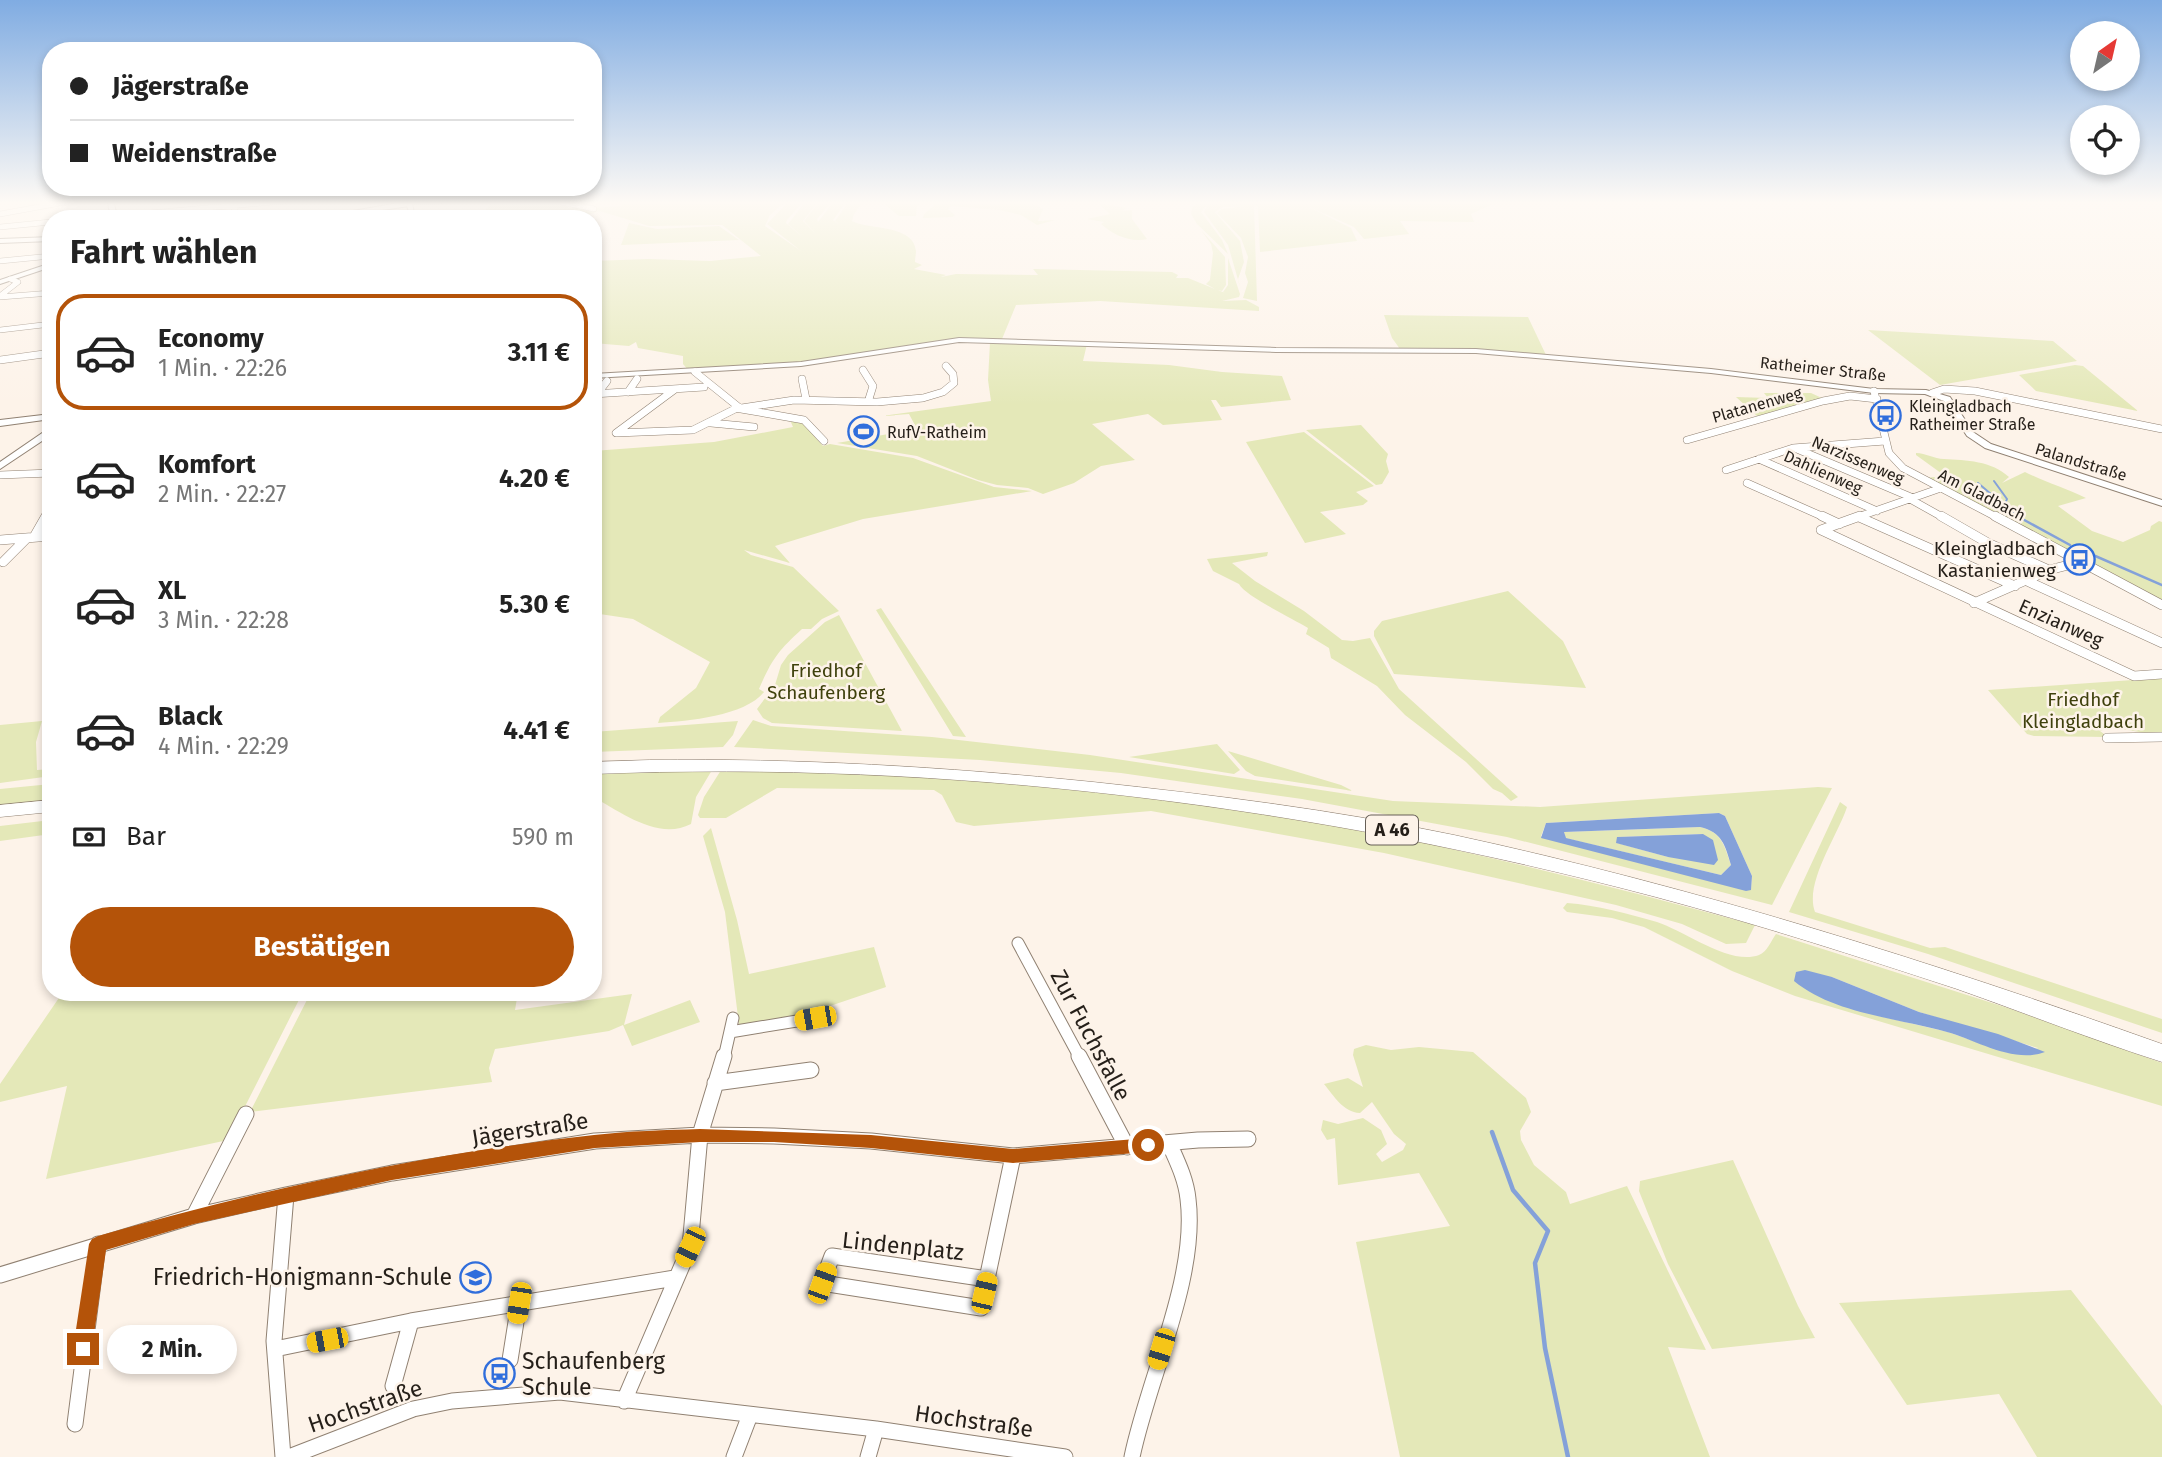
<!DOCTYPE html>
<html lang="de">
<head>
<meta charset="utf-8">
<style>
	body { margin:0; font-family:"Fira Sans",sans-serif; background:#f6f6f6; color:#222; height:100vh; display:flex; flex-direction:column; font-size:26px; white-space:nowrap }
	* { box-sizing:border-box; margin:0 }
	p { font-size:23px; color:#767676 }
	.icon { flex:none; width:38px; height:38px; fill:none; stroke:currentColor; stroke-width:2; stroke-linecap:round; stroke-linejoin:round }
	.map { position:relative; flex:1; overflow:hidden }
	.drawer { position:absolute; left:42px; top:210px; width:560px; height:791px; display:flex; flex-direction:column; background:#fff; border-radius:28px; box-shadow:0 4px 10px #0003 }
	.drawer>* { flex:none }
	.guide { position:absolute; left:42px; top:42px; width:560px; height:154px; border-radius:28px; box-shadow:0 4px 10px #0003; display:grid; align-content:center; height:154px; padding:0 28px; background:#fff }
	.needle { width:46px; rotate:34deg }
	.buttons { position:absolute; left:2070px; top:21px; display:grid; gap:14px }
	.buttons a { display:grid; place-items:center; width:70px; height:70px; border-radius:50%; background:#fff; box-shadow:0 4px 10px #0003; font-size:35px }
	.end { position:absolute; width:32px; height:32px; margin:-16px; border:9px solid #b45309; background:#fff; box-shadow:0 0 0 4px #fff }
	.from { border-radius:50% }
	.bubble { position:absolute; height:49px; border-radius:24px; background:#fff; box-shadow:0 4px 10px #0003; font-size:23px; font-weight:700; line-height:49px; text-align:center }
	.car { position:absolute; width:21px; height:42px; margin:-21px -10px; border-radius:9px; box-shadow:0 0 5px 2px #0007; background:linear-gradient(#f5c518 24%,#345 0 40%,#f5c518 0 76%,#345 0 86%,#f5c518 0) }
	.guide b { display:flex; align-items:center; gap:24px; height:66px; font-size:26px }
	.guide b+b { border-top:2px solid #e0e0e0 }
	.guide i { width:18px; height:18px; background:#222 }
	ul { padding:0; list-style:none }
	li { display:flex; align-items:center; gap:21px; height:116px; margin:0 14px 10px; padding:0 14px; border:4px solid transparent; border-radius:28px }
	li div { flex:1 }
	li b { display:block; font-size:26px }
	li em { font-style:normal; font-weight:700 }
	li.current { border-color:#b45309 }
	li>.icon { width:63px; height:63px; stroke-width:1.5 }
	h2 { padding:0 28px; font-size:32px; line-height:84px }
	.pay { display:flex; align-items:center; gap:18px; height:77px; padding:0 28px; font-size:26px }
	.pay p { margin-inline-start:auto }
	.button { display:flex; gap:14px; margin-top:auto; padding:14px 28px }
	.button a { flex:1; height:80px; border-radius:42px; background:#b45309; color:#fff; font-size:28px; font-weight:700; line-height:80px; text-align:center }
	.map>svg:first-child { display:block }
</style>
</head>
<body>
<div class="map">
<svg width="2162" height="1457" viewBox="0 0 2162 1457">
	<rect width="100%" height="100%" fill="#fdf3e9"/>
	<path fill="#e4e8b8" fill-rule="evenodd" d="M492,201H550L600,211L574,219H480Z
		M654,201H786L770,215L765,226L801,251L767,224L789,201H804L787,220L786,223L804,238L788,224L806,201H819L803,221L816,234L804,221L820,201H833L817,219L818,222L834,201H847L833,220L841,226L835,221L849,201H864L854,214L852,221C868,230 914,224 916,251C916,255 915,258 915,262L922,265L914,269L946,275L941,277L956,274L1038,275L1033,269L1172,272L1178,275L1176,278H1188L1215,289L1206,284L1210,280L1213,253L1211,244L1201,230L1225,257L1226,285L1222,291L1218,290L1225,293L1223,292L1228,285V258L1240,294L1239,297L1222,301L1246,300L1259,307V311L1100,301L1016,305L1002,339L948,340L819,361L689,371L683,364V356L638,348L636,342L629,346L593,343V261L648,259L710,261L761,256L722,225L649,226L590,208L622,206L620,203H652Z
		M881,201H967L977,203L980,201H1029L1043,209L1038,221L1055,220L1037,225L1021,215L1000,210L951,206L948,209L955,215L953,217L926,218H923L924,214L936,204L923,201L917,206L916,216H899Z
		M1096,201H1114L1105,204L1127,208L1122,211L1132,210V219L1147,239C1131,243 1113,235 1101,224L1104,222L1087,219L1110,214L1101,206L1102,202Z
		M1201,201H1280L1278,204L1282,201H1500L1471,214L1474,222L1400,221L1409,234L1364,239L1354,227L1305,205L1351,228L1357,241L1260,252L1258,206L1254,205L1257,301L1243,298L1248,282L1245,273L1248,257L1241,238L1217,213L1222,209L1244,206L1223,207L1215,212L1240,241L1244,262L1238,279L1241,290L1228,245L1204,212L1208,204L1201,212L1222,240L1228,254L1197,224L1191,214L1192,207Z
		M629,223L657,229L719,226L739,240L621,245Z
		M1384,315L1528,317L1546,355L1400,349L1392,338Z
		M1868,330L2053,341L2077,361L1940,385Z
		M990,342L1087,344L1083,361L1169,365L1222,372L1282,376L1291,400L1221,407L1216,400H1211L1222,420L1163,425L1148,414L1092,424L1135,460L1101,466L1074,483L1043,494L1028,488L997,485L978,480L917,456L837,443L917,429L909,414L882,416L991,401L988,380Z
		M2075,365L2083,366L2138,411L2036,391L2019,375Z
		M1764,393H1811L1824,399L1757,416L1736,397L1768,398Z
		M790,420L804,424L823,446L830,444L913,458L994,487L1032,491L863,519L775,546L790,563L744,550L751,555L793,567L839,611L822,619L811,629H802C778,651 772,659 759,689L764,692C745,716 688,721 658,723L660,717L696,688L710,662L633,619L593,613V451L714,442L793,427Z
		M1361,425L1388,454L1386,461L1389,472L1382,484L1376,485L1306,430Z
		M1304,432L1374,486L1356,492L1368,501L1363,505L1320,512L1346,534L1305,543L1246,442Z
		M1916,453C1926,453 1934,459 1944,459C1966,460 1992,461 2009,477L2002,483L2025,472C2045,482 2065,488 2086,498L2058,506L2092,531L2123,542L2150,530L2151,526L2159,521L2162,522V601L1925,478L1945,476L1916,455Z
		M1268,552L1267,556L1232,563L1255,581L1304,611L1342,640L1353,641L1370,638L1399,689L1518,797L1511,801L1502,793L1493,789L1466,762L1405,715L1377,686L1331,658L1329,648L1306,634L1308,628C1292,618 1245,596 1239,584L1213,571L1207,559Z
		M1508,591L1563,641L1586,688L1394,674L1374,636V631L1382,621Z
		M881,608L966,737L953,736L876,610Z
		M839,615L902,731L772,723L763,718L757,709L775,685L781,665L788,655L825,622Z
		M2162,678V736L2111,727L2100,731L2108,737L2034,736L2027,734L1988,690Z
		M753,720L771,726L932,737L1090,755L1393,801L1540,807L1818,787L1832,788L1772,905L1507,837L1302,799L1121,773L980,760L734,747ZM1719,813L1725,816L1752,876L1751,889L1541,836L1546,823Z
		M42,721L36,742L37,770L51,769V776L0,783V725Z
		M738,721L733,735L723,747L593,752V732Z
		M1217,744L1240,770L1234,774L1129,757Z
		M1228,751L1341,785L1353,791L1255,776L1246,771Z
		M723,767C870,771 1015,781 1161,798C1361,822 1560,873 1755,925L1746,943L1726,944L1682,924L1616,905L1384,853L1151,811L974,826L956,822L942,795L934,790L777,788L726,818H700L698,815L704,797Z
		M712,770L696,797L691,824C658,841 621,812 593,797V771Z
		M51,784V800L0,805V789Z
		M1840,802L1847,807C1838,835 1804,883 1815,912L1930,948L1945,947L2162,1019V1033L1928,954L1789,912Z
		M51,820V834L0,841V826Z
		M1700,827C1722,832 1724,845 1731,865L1721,875L1565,838L1564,832ZM1703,834L1668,857L1617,843L1618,837Z
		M711,828L737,920L749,974L874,947L886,987L830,1006L823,1014L739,1025L725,912L703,836Z
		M1567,903C1596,905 1629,914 1657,922C1685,931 1730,966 1759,955C1767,952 1771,941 1776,934L2011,1009L2162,1063V1106L1795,996L1732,971L1644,927L1612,918L1567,912L1563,908ZM1832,977L1919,1012L2038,1048L2020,1053L2005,1052L1948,1032L1875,1015L1829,999Z
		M63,992H303L228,1140L46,1179L67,1086L0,1102V1084Z
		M311,992H518L515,1010L632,994L624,1025L690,1000L700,1022L632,1046L623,1025L609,1031L495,1049L489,1068L492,1082L250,1112Z
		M1366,1045L1391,1050L1419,1047L1473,1052L1526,1098L1531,1112L1520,1131L1521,1140L1534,1165L1566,1192L1570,1204L1627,1186L1706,1350L1668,1347L1710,1457H1400L1356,1242L1450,1226L1419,1173L1338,1185L1335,1138L1327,1140L1321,1130L1323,1120L1338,1124L1363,1118L1381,1130L1387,1144L1376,1154L1382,1162L1403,1150L1406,1144L1394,1134L1372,1102L1360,1113C1343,1112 1334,1096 1324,1084L1348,1078L1363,1087L1353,1055L1354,1049Z
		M1733,1160L1798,1306L1815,1338L1712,1349L1668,1264L1639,1191L1640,1181Z
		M2071,1290L2162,1406V1457H2037L1999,1394L1907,1405L1839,1303Z"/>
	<path fill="#84a1d9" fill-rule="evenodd" d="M1719,813L1725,816L1752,876L1751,890L1746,891L1541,838L1546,823ZM1700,827C1722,832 1725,845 1731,865L1721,875L1566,838L1564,832Z
		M1703,834L1713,840L1718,860L1714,865L1668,857L1616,843L1617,837Z
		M1805,970L1832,977L1919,1012L1998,1034L2045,1052C2014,1064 1976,1040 1947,1032C1898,1018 1834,1014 1794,981L1796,972Z"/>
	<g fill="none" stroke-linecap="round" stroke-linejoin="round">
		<path stroke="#84a1d9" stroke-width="2" d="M347,217L381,210
			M325,219L342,218
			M1994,481L2007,499L2005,504
			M1978,483L2019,518"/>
		<path stroke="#84a1d9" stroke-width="2.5" d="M2017,516L2070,545
			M2077,548L2162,585"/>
		<path stroke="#84a1d9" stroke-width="4.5" d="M1492,1132L1513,1190L1548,1231L1535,1263L1545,1348L1568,1457"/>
		<defs>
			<path id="minor-far4" d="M557,201L594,209
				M415,202L441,201
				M0,214L71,201
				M117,216L284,201
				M79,219L103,216
				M185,219L189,218
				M233,219L235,205
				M341,219L345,218
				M0,227L51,222
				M0,261L51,256
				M0,296L18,282L10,279
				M0,297L51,293
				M0,330L51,324"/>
			<path id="minor-far3" d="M0,360L51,353
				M863,370L873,386L868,402
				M695,372L741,409L804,420L824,441
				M802,379L806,399
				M674,390L616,433L693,430L735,409L794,400L877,402L923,398L943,392L954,383L953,374L946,366
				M1874,391L1889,453L1903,468L1998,518
				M628,392L637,379
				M1932,393L1944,389L1975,391L2162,429
				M593,394L704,387
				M597,394L607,381
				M711,423L754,427
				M1687,440L1823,401L1850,396L1877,399
				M1797,449L1913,498
				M1759,459L1877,511
				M1726,470L1793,448L1885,441
				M0,475L51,473
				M1747,483L1826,518
				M1910,499L1944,518
				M1859,517L1862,518
				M45,518L51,509
				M1855,518L1938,489"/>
			<path id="minor-far2" d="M1822,516L1839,524
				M1941,516L1988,543L2049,570
				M1995,516L2162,605
				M1859,517L2015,586
				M1821,530L2134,676L2162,674
				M1821,530L1860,516
				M34,537L46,516
				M0,540L51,536
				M3,562L27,538
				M2027,581L2162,643
				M1974,603L2049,570L2080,562
				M2107,738L2162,737"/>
			<path id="minor-far1" d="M1018,943L1080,1058
				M730,1032L815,1018
				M724,1058L733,1018"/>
			<path id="minor" d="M1079,1056L1127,1147
				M715,1083L811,1070
				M194,1216L246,1114
				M832,1256L987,1279L981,1308L822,1283Z
				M0,1275L194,1216L286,1195L392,1173L595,1141L700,1135L774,1136L871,1141L1013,1156L1198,1140L1248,1139
				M987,1279L1013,1156
				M275,1349L411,1321L675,1278
				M510,1360L519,1303
				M393,1386L411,1321
				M624,1401L690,1247L700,1135L724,1056
				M75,1424L98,1244
				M283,1457L274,1341L286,1195
				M289,1457L413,1409L452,1401L560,1392L876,1429L1065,1457
				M734,1457L750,1415
				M868,1457L876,1429
				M1132,1457C1148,1379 1198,1277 1188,1199C1186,1179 1177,1161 1169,1143"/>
			<path id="tertiary" d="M409,202L412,204L414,213L404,219H396L409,211L406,204Z
				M51,237V241L0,243V239Z
				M48,429H51V435L0,469V462Z"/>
			<path id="secondary" d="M108,201H114L115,209L122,219H116L109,209Z
				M410,201H417L409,206L323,219H307Z
				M51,263V267L0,284V280Z
				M959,338L1276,348L1476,349L1711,369L1874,389L1926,390L1950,397L1973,432L1991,444L2162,500V506L1985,448L1967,436L1944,401L1925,394L1874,393L1711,373L1476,353L1276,352L959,342L801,366L593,378V374L801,362Z
				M51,414V419L0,426V420Z"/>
			<path id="motorway" d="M650,760C798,758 945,767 1093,782C1214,795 1335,810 1454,835C1695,887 1930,961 2162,1044V1062C2093,1040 2025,1013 1957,989C1857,956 1757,924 1656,897C1314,806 947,760 593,774V762Z
				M51,800V812L0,817V805Z"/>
		</defs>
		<use href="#minor-far4" stroke="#908172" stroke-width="6"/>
		<use href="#minor-far3" stroke="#908172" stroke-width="8"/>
		<use href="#minor-far2" stroke="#908172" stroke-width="10"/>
		<use href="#minor-far1" stroke="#908172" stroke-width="13"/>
		<use href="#minor" stroke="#908172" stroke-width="17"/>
		<use href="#tertiary" stroke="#908172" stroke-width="2"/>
		<use href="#secondary" stroke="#908172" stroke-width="2"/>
		<use href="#motorway" stroke="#908172" stroke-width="1"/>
		<use href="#minor-far4" stroke="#fff" stroke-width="5"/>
		<use href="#minor-far3" stroke="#fff" stroke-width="7"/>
		<use href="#minor-far2" stroke="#fff" stroke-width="9"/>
		<use href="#minor-far1" stroke="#fff" stroke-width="11"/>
		<use href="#minor" stroke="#fff" stroke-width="15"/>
		<use href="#tertiary" fill="#fff" fill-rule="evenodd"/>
		<use href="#secondary" fill="#fff" fill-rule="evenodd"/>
		<use href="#motorway" fill="#fff" fill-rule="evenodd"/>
	</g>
	<linearGradient id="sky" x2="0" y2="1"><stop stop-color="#80ace2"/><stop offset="0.5" stop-color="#fefaf5"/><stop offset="1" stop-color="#fefaf5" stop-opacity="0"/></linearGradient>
	<rect width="2162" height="405" fill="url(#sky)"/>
	<path fill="#b45309" d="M700,1129L871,1135L1013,1149L1148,1138L1153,1140L1156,1145L1153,1150L1148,1152L1013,1163L871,1148L774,1142H700L595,1148L392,1180L194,1224L106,1250L92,1349L89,1356L83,1358L76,1356L73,1349L89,1244L92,1239L98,1236C258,1190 428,1153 594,1135C629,1131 665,1130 700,1129Z"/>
	<defs>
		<symbol id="bus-ring" viewBox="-11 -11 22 22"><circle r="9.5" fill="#fdf3e9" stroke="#306edc" stroke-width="1.5"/><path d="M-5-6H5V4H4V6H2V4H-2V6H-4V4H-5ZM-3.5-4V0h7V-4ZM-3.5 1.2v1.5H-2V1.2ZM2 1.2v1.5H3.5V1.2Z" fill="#306edc"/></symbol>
		<symbol id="stadium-ring" viewBox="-11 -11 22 22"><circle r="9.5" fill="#fdf3e9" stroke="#306edc" stroke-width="1.5"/><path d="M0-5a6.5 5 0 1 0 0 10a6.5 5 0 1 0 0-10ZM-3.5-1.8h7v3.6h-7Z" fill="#306edc"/></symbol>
		<symbol id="school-ring" viewBox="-11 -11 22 22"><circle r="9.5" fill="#fdf3e9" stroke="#306edc" stroke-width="1.5"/><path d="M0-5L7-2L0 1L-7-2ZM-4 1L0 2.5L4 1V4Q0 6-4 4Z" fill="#306edc"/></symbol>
	</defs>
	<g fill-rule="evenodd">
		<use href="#bus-ring" x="1868" y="398" width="35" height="35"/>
		<use href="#stadium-ring" x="846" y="414" width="35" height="35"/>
		<use href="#bus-ring" x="2062" y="542" width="35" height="35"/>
		<use href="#school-ring" x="458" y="1260" width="35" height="35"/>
		<use href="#bus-ring" x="482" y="1356" width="35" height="35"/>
	</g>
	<g text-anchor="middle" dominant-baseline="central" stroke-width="5" stroke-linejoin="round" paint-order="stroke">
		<g font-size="16" fill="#251f19" stroke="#fdf3e9">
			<text transform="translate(1823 369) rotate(6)">Ratheimer Straße</text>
			<text transform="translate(1757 405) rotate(-16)">Platanenweg</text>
			<text transform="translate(1858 460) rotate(23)">Narzissenweg</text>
			<text transform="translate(2081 462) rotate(17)">Palandstraße</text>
			<text transform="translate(1823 472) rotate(24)">Dahlienweg</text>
			<text transform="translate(1982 495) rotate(27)">Am Gladbach</text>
		</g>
		<g font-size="16" fill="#251f19" stroke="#fdf3e9" text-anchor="start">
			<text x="1909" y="406">Kleingladbach<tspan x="1909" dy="18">Ratheimer Straße</tspan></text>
			<text x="887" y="432">RufV-Ratheim</text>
		</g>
		<rect fill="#fdf3e9" stroke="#665f57" stroke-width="2" x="1366" y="815.5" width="52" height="29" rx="5"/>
		<g font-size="18" font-weight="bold" fill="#251f19">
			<text x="1392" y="830">A 46</text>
		</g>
		<g font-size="19" fill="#251f19" stroke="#fdf3e9" text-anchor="end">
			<text x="2056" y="548">Kleingladbach<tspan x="2056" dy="22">Kastanienweg</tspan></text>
		</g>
		<g font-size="19" fill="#251f19" stroke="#fdf3e9">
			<text transform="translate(2061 623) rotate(24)">Enzianweg</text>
		</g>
		<g font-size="19" fill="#3f410d" stroke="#fdf3e9">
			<text x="826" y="670">Friedhof<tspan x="826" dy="22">Schaufenberg</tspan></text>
			<text x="2083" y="699">Friedhof<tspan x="2083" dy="22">Kleingladbach</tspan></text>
		</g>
		<g font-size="23" fill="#251f19" stroke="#fdf3e9">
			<text transform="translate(1091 1035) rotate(62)">Zur Fuchsfalle</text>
			<text transform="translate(530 1129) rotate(-9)">Jägerstraße</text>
			<text transform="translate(903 1246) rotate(6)">Lindenplatz</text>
			<text transform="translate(365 1406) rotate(-19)">Hochstraße</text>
			<text transform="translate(974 1421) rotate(8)">Hochstraße</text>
		</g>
		<g font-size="23" fill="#251f19" stroke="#fdf3e9" text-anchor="end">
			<text x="452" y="1277">Friedrich-Honigmann-Schule</text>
			<text x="522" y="1361" text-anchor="start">Schaufenberg<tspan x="522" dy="26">Schule</tspan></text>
		</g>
	</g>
</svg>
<div class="buttons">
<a><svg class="needle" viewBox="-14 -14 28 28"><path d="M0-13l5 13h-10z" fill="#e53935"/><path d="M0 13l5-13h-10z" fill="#767676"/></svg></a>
<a><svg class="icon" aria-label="locate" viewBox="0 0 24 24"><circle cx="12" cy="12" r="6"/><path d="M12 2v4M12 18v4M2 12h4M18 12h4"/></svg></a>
</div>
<i class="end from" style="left:1148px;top:1145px"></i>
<i class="end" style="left:83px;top:1349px"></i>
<div class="bubble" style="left:107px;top:1325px;width:130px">2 Min.</div>
<i class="car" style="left:815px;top:1018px;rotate:260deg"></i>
<i class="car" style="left:690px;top:1247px;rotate:205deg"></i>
<i class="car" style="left:822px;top:1283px;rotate:20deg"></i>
<i class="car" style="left:984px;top:1293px;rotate:13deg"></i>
<i class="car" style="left:519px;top:1303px;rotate:189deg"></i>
<i class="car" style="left:327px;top:1340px;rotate:259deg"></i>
<i class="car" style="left:1161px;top:1349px;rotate:197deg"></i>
<div class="guide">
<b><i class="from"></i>Jägerstraße</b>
<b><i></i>Weidenstraße</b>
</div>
<section class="drawer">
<h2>Fahrt wählen</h2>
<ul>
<li class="current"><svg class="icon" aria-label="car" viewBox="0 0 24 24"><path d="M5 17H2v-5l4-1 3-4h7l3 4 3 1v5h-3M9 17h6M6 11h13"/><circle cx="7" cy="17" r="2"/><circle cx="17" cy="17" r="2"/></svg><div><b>Economy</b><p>1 Min. · 22:26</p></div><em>3.11 €</em></li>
<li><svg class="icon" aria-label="car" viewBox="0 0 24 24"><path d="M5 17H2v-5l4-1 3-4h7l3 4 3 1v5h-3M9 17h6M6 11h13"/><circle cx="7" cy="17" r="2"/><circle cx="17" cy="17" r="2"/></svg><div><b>Komfort</b><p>2 Min. · 22:27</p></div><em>4.20 €</em></li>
<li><svg class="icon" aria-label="car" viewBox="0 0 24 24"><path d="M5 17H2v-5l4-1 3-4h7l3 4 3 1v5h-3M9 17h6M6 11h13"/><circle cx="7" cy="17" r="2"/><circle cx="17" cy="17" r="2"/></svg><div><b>XL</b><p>3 Min. · 22:28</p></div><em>5.30 €</em></li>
<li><svg class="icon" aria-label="car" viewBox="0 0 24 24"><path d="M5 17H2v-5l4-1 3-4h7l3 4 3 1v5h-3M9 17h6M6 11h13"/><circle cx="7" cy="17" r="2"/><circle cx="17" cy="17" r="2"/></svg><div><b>Black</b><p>4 Min. · 22:29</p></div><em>4.41 €</em></li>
</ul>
<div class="pay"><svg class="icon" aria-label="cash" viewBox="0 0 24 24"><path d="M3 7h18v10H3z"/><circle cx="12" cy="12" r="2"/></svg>Bar<p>590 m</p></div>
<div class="button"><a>Bestätigen</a></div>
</section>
</div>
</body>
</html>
